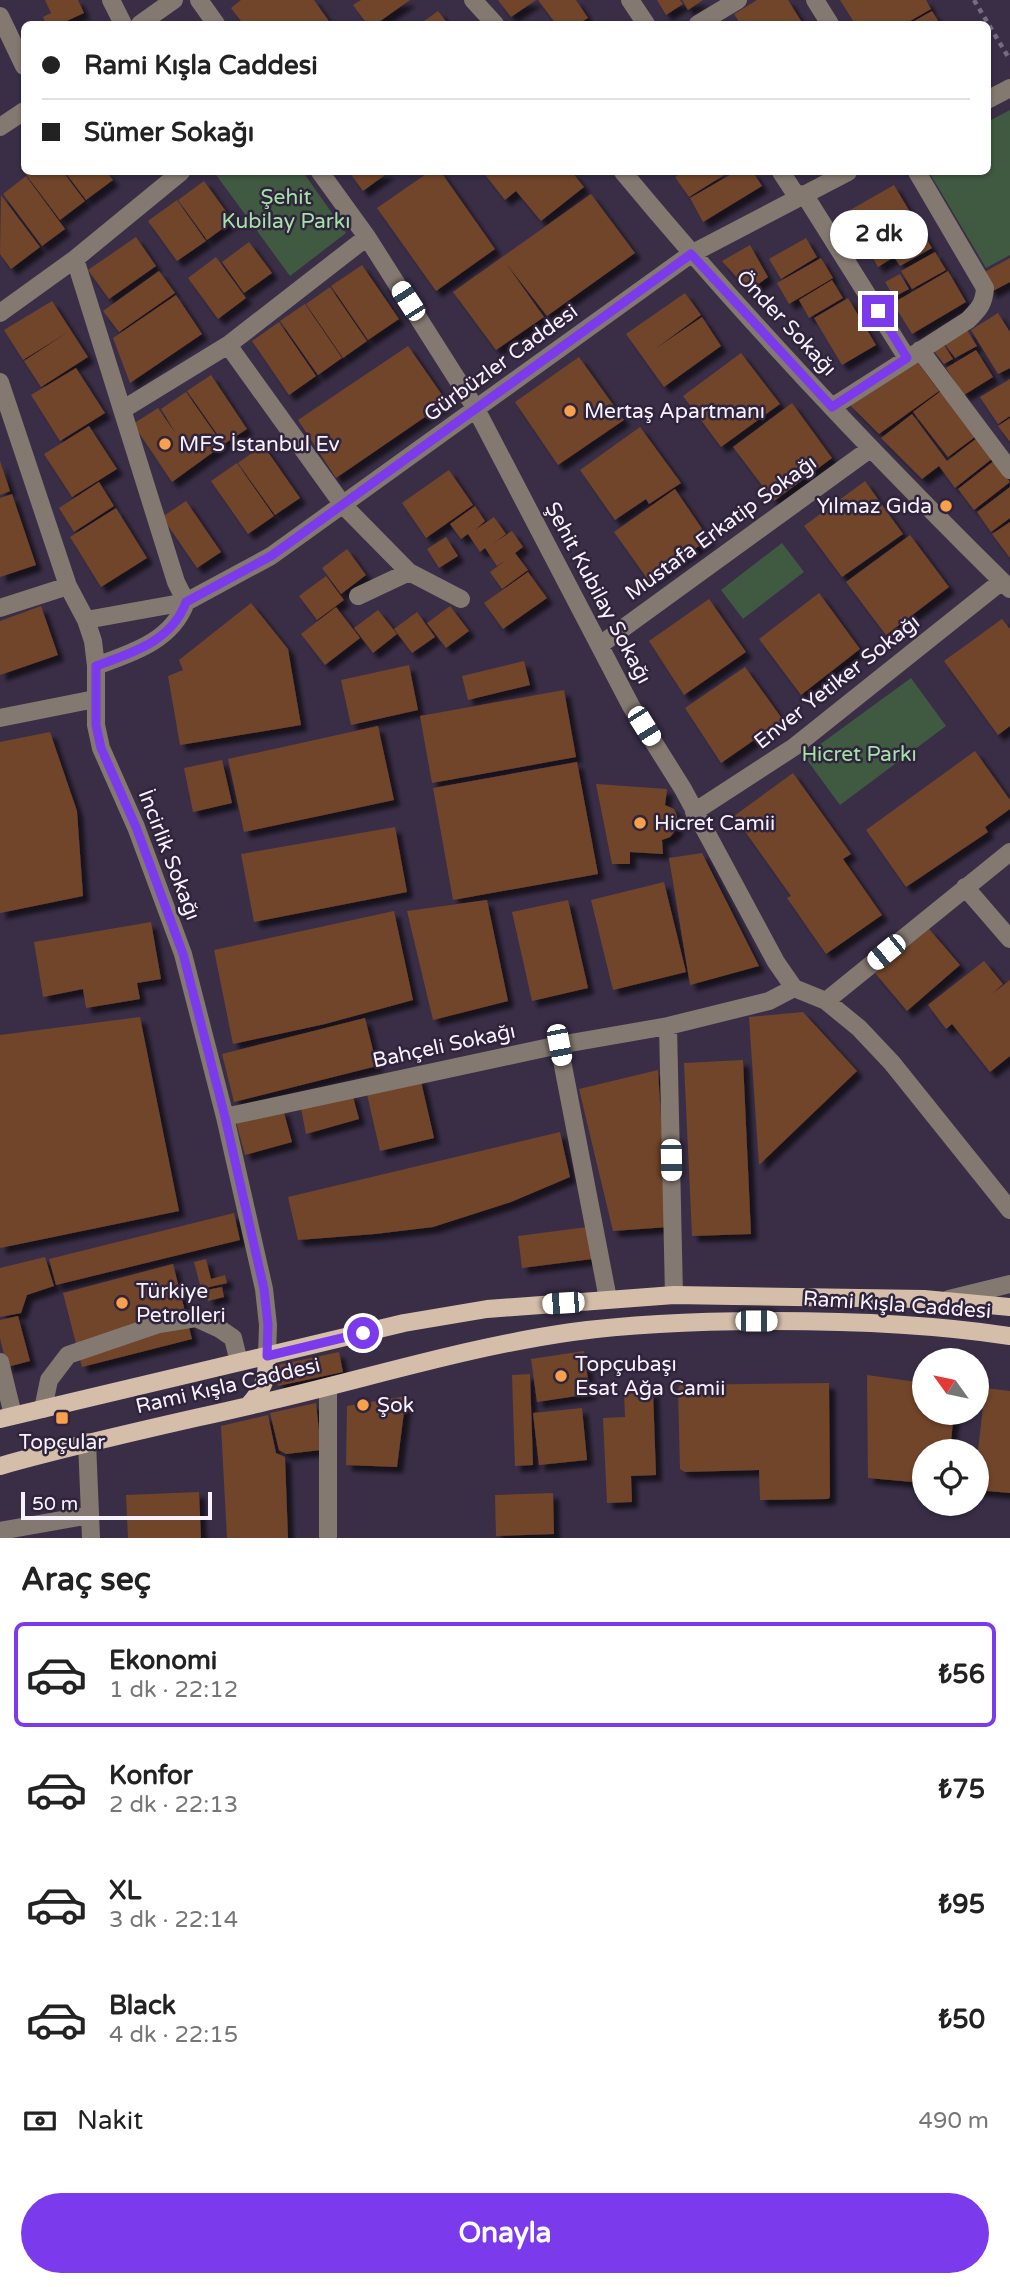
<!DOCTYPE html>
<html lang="tr">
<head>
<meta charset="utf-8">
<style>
	body { margin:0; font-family:"Varela Round",sans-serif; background:#f6f6f6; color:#222; height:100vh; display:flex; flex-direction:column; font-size:26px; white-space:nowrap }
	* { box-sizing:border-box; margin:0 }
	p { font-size:23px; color:#767676 }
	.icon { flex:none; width:38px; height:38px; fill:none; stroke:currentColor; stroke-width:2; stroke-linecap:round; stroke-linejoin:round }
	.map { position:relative; height:1538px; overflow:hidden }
	.panel { display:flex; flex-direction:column; background:#fff; flex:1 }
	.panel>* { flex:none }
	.banner { position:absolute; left:21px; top:21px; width:970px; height:154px; border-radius:10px; box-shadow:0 2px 5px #0004; display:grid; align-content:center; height:154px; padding:0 21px; background:#fff }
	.needle { width:46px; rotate:303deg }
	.fabs { position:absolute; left:912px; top:1348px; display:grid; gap:14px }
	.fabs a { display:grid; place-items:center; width:77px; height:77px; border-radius:50%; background:#fff; box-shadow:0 2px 5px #0004; font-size:35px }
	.scale { position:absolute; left:21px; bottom:18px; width:191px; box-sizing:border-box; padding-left:7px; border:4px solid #f8f2fe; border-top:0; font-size:19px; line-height:24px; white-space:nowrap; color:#f8f2fe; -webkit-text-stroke:5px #2f243b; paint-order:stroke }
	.end { position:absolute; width:32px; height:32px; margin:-16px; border:9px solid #7c3aed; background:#fff; box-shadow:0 0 0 4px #fff }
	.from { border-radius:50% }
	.bubble { position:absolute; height:49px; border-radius:24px; background:#fff; box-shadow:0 2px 5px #0004; font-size:23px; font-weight:700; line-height:49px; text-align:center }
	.car { position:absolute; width:21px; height:42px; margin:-21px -10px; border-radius:9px; box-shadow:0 0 5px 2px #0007; background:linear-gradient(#fff 24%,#345 0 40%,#fff 0 76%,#345 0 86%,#fff 0) }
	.banner b { display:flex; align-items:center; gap:24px; height:66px; font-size:26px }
	.banner b+b { border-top:2px solid #e0e0e0 }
	.banner i { width:18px; height:18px; background:#222 }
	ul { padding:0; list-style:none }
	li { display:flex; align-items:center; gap:21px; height:105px; margin:0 14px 10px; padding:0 7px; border:4px solid transparent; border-radius:10px }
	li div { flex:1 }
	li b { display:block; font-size:26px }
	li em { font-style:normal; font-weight:700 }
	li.current { border-color:#7c3aed }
	li>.icon { width:63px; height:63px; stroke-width:1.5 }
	h2 { padding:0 21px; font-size:32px; line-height:84px }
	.pay { display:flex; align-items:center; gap:18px; height:77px; padding:0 21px; font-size:26px }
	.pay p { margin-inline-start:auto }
	.action { display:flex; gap:14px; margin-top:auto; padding:14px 21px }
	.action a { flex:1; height:80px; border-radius:42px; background:#7c3aed; color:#fff; font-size:28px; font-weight:700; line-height:80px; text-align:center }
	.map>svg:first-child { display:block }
</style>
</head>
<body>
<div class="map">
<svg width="1010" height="1538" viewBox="0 0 1010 1538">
	<defs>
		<filter id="shadow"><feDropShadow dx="6" dy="6" stdDeviation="2" flood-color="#0009"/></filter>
	</defs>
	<rect width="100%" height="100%" fill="#392e46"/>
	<path fill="#3f5a41" d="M1010,110V255L986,268L929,172H987V122Z
		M214,172H303L346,233L290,276Z
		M782,543L804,572L743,619L721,590Z
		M911,678L946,726L840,805L804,756Z"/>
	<path fill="#71442c" filter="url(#shadow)" d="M45,0H78L84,13L60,24H46L43,17L51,13Z
		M241,0H314L331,24H243L231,8Z
		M361,0H410L376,24H367L353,5Z
		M498,0H536L511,17Z
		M538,0H576L588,18L578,24H556Z
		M657,0H680L683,4L666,15Z
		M682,0H703L688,10Z
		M757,0H788L803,24H740L734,14Z
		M840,0H926L931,9L905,24H855Z
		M438,11L448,24H420Z
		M932,11L940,24H909Z
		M24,166V172H63L85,201L60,220L21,168Z
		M65,172H106L113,180L86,200Z
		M349,172H389L363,191Z
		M429,172H441L495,249L436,291L377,208Z
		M483,172H572L584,187L541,221L516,191L505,200Z
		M683,172H729L689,197L675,177Z
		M735,172H753L762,186L703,222L690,198Z
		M26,176L65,229L42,246L3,194Z
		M204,181L233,221L207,240L178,200Z
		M894,185L910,212L863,240L845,213Z
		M591,194L635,253L547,316L505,262L544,317L496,350L453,292Z
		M1,195L40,247L11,269L0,254Z
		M177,200L206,241L177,261L148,221Z
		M912,215L932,248L900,266L894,257L878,267L864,243Z
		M136,237L156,266L109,299L88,270Z
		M806,238L817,257L781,279L769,259Z
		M249,242L272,273L244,293L222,262Z
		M750,245L768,277L749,291L722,261Z
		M935,252L946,270L912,289L901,271Z
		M216,257L246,298L218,319L188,278Z
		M821,258L833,278L789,304L777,283Z
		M1010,258V282L991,292L981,274Z
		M362,265L399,319L368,340L331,286Z
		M159,271L175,293L119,332L103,311Z
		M948,271L966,302L912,334L893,303Z
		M900,274L909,289L894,297L885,282Z
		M832,280L843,298L809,318L799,300Z
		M330,287L367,341L343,358L306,304Z
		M685,293L701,315L655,349L702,317L721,346L664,387L626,334Z
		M176,295L202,334L130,383L113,338Z
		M848,298L876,345L842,365L814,318Z
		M52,301L88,357L41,387L24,361L68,332L23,360L4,330Z
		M305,304L342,358L318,375L280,321Z
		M998,313L1010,332V368L998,374L971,330Z
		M279,322L316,376L289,395L252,341Z
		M967,330L977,346L955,358L945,344Z
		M944,345L953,359L944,364L934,351Z
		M408,346L447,402L336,478L298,420Z
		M976,350L993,377L964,395L946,368Z
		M741,353L780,404L721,447L683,396Z
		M579,357L624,420L558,465L515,402Z
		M916,360L939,391L879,434L850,405Z
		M76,368L105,413L60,441L31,395Z
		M211,375L247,429L224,444L187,391Z
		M1010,379V416L998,424L980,397Z
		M941,391L975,437L948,457L913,412Z
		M186,392L223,445L172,482L133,424L158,408L176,434L161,409Z
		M792,403L832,458L774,501L733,447Z
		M912,414L947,461L977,438L993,458L955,488L939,466L922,479L881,438Z
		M1010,418V442L998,426Z
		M89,426L117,469L72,497L44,454Z
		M640,427L681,483L649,504L646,499L615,520L580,470Z
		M263,445L300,498L275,515L238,463Z
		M995,460L1010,482L974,510L958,489Z
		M0,461L10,491L0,495Z
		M237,463L274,516L248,534L211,481Z
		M449,470L473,505L426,538L402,503Z
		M865,481L903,534L842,577L804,526Z
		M99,482L114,506L74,532L59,508Z
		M1010,487V518L991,532L977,512Z
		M675,489L709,539L649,581L614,532Z
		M12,494L36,565L0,577V498Z
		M186,501L221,552L197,568L162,517Z
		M475,506L485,521L475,530L494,517L506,534L494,543L512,531L523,547L515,553L528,570L502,589L490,572L506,560L497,566L485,548L480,552L468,534L461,539L450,524Z
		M116,508L147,558L101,587L70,537Z
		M1010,522V558L992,534Z
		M910,535L949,587L886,635L846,582Z
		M446,537L458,556L439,568L427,549Z
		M347,549L366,575L341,594L322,568Z
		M528,572L547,598L503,629L484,603Z
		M326,576L344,600L317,620L299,596Z
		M819,593L860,649L801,695L759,639Z
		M709,599L746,652L684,695L649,641Z
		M251,603L288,649L301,725L180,745L168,676L183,670L179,660Z
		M41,606L58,655L0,675V621Z
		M450,606L469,631L446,648L427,623Z
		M336,607L360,638L325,665L301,634Z
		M378,610L397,634L373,653L354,628Z
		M417,612L435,637L412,653L394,629Z
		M1002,619L1010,629V726L998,735L944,661Z
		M524,661L530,685L468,700L462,676Z
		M409,665L418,710L351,725L341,680Z
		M745,667L783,720L721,763L685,708Z
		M564,690L576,757L432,783L420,716Z
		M378,726L394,800L244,832L228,759Z
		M50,732L77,811L83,896L0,913V742Z
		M975,751L1010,800V809L985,827L988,832L906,887L866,830Z
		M222,760L232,803L193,812L184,768Z
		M577,762L598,874L453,900L433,788Z
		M793,773L851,854L843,859L882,915L826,954L787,898L791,896L734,816Z
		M596,784L667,789L665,805L674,809L677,816V829L670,837L662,840L663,854L630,852V864H612Z
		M395,827L407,892L254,922L241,854Z
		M702,853L759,966L690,985L669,858Z
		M664,882L686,972L613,990L591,900Z
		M487,900L508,1001L433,1020L407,911Z
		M568,900L588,988L532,1001L512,912Z
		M394,911L413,1000L325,1024L233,1044L214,950Z
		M151,922L161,979L137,983L140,999L86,1008L83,989L43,997L34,942Z
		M929,929L960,965L907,1011L875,973Z
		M984,961L1003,984L992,994L1010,980V1056L990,1072L952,1024L946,1029L928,1005Z
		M803,1012L857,1071L759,1165L749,1017Z
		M140,1017L179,1211L0,1248V1035Z
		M365,1018L377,1066L234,1102L222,1054Z
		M743,1060L751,1234L692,1236L684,1063Z
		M658,1070L668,1227L613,1231L579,1089Z
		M420,1077L434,1138L380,1151L366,1090Z
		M352,1093L359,1119L306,1134L300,1103Z
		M283,1109L292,1142L245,1155L236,1122Z
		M560,1132L570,1177L511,1202L433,1227L375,1234L298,1240L288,1197Z
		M234,1213L240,1240L56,1285L49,1259Z
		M587,1227L592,1259L522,1268L518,1236Z
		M45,1257L54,1286L27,1295L21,1313L0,1317V1268Z
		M206,1259L211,1279L225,1275L227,1283L201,1289L194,1262Z
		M173,1264L192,1339L82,1367L63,1293Z
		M222,1287L224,1297L208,1301L206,1290Z
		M18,1316L30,1361L7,1367L0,1338V1320Z
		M584,1351L590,1394L537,1402L531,1359Z
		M339,1352L343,1372L278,1386L273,1366Z
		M530,1374L533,1465L515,1466L512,1375Z
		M867,1375L924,1383V1412H954L950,1451H924V1483L868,1478Z
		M829,1383L830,1497L828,1499L760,1500L759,1470L685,1472L680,1469L678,1389L680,1385Z
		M985,1388L1010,1391V1493L976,1490V1469Z
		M653,1391L656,1475L631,1476L632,1502L607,1503L603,1418L625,1417L624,1392Z
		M406,1396L397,1467L346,1465L347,1406Z
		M316,1403L321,1450L286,1454L279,1450L270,1413Z
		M582,1408L587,1460L539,1465L533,1413Z
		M268,1415L276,1453L285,1457L288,1538H227L221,1426Z
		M199,1492L201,1538H128L126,1495Z
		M553,1493L554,1534L496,1536L495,1495Z"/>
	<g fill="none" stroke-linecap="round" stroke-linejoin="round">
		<path stroke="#756c80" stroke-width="4.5" stroke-dasharray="5 5" stroke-linecap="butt" d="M974,0L1010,60"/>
		<path stroke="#847970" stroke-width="18" d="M111,0L123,24
			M199,0L216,24
			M473,0L495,24
			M630,0L646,24
			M815,0L830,24
			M0,16L24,66
			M140,24L174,0
			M698,24L738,0
			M987,100L1010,88
			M0,127L24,111
			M320,172L367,237L476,409L631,706L683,789L776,962L794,988L826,1001L859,1028L892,1063L1010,1210
			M623,172C744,318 875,456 1010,589
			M781,172L798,198
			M804,194L907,358
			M75,259L176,582L186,602
			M0,313L75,259L181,172
			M228,345L343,505L409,572L461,599
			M920,350L1010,470
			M0,382L68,586L86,620L93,641L96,666V725L101,748L136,827L183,954L225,1117L264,1289L268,1325L267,1356
			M832,407L968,320C979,309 984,304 985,288L917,172
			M122,410L228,345L367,237
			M358,596L409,572
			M0,608L68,586
			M86,620L186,602L271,556L691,254L848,172
			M600,645L870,449
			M96,666C132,653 172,641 186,602
			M0,718L95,699
			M694,812L794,747L1002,581
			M965,887L1010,939
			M826,1001L1010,852
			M668,1026L674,1295
			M559,1045L608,1299
			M225,1117L559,1045L668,1026L769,1001L794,988
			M949,1299L1010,1284
			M0,1362L13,1415
			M328,1387V1538
			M43,1409L49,1380L68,1355L159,1324L196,1318L220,1329L233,1338L239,1362
			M87,1442L91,1538
			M0,1531L90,1515"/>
		<path stroke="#d4beaa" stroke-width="18" d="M248,1406C264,1388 267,1380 267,1356
			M0,1419L404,1323L487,1309L674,1295L924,1299L1010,1307
			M0,1466C92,1440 185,1421 278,1399C375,1376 473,1346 572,1332C638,1323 706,1321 773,1321C852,1321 931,1324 1010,1336"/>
	</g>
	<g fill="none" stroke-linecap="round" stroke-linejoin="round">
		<path stroke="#7c3aed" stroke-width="9" d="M363,1333L267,1356L268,1325L264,1289L225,1117L183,954L136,827L101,748L96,725V666C132,653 172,641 186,602L271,556L691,254L832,407L907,358L878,311"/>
	</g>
	<g fill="#f8a04b" stroke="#2f243b" stroke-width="2.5">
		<circle cx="570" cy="411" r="7"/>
		<circle cx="165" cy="444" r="7"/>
		<circle cx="946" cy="506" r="7"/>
		<circle cx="640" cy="823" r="7"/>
		<circle cx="122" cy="1303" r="7"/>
		<circle cx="561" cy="1376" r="7"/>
		<circle cx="363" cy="1405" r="7"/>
		<rect x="55" y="1411" width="14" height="14" rx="3.5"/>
	</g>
	<g text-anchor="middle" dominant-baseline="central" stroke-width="5" stroke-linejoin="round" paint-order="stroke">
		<g font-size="21" fill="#a4e2a7" stroke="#2f243b">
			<text x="286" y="197">Şehit<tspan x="286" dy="24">Kubilay Parkı</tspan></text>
			<text x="859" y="754">Hicret Parkı</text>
		</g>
		<g font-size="21" fill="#f8f2fe" stroke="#2f243b">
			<text transform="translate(786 323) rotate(47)">Önder Sokağı</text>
			<text transform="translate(501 363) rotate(-36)">Gürbüzler Caddesi</text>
			<text transform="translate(721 528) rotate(-36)">Mustafa Erkatip Sokağı</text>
			<text transform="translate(598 593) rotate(62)">Şehit Kubilay Sokağı</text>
			<text transform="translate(837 682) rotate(-38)">Enver Yetiker Sokağı</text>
			<text transform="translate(169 855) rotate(69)">İncirlik Sokağı</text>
			<text transform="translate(444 1046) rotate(-12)">Bahçeli Sokağı</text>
			<text transform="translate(897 1305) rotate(4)">Rami Kışla Caddesi</text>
			<text transform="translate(228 1386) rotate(-13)">Rami Kışla Caddesi</text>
		</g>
		<g font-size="21" fill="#f8f2fe" stroke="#2f243b" text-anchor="start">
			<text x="584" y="411">Mertaş Apartmanı</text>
			<text x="179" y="444">MFS İstanbul Ev</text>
			<text x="932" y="506" text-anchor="end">Yılmaz Gıda</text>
			<text x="654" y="823">Hicret Camii</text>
			<text x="136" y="1291">Türkiye<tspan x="136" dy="24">Petrolleri</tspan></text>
			<text x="575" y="1364">Topçubaşı<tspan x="575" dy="24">Esat Ağa Camii</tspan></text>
			<text x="377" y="1405">Şok</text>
			<text x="62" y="1442" text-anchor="middle">Topçular</text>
		</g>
	</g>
</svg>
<div class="fabs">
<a><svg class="needle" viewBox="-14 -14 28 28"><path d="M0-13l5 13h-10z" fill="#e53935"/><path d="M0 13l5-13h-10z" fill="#767676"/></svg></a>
<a><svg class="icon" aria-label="locate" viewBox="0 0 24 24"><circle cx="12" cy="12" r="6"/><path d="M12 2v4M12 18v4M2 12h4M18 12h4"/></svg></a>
</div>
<div class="scale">50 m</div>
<i class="end from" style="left:363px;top:1333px"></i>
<i class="end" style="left:878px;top:311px"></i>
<div class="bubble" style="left:830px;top:210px;width:98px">2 dk</div>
<i class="car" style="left:408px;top:301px;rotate:327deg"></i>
<i class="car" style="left:644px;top:726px;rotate:148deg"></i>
<i class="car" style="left:886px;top:952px;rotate:231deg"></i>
<i class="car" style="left:559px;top:1045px;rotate:169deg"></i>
<i class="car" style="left:671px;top:1160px;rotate:179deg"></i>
<i class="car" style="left:563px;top:1303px;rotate:266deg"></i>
<i class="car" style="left:756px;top:1321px;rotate:90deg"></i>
<div class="banner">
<b><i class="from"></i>Rami Kışla Caddesi</b>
<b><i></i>Sümer Sokağı</b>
</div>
</div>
<section class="panel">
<h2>Araç seç</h2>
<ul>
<li class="current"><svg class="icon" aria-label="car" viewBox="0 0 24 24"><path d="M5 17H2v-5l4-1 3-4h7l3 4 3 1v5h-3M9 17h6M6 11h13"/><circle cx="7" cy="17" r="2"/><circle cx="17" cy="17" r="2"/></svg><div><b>Ekonomi</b><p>1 dk · 22:12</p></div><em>₺56</em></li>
<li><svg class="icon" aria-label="car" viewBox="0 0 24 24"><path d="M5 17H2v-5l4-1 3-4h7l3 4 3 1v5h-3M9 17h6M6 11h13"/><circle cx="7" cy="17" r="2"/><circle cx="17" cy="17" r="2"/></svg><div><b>Konfor</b><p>2 dk · 22:13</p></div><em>₺75</em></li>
<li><svg class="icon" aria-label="car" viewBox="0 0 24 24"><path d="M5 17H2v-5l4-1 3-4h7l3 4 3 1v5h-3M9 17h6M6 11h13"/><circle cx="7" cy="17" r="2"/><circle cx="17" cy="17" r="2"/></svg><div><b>XL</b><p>3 dk · 22:14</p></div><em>₺95</em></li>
<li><svg class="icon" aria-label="car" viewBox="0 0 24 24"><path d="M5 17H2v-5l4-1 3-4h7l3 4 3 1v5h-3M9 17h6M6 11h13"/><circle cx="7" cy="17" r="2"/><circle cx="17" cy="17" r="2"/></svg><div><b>Black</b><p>4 dk · 22:15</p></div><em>₺50</em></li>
</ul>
<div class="pay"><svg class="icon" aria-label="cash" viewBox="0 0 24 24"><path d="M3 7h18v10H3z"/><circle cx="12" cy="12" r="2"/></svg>Nakit<p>490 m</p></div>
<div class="action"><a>Onayla</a></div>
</section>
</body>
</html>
